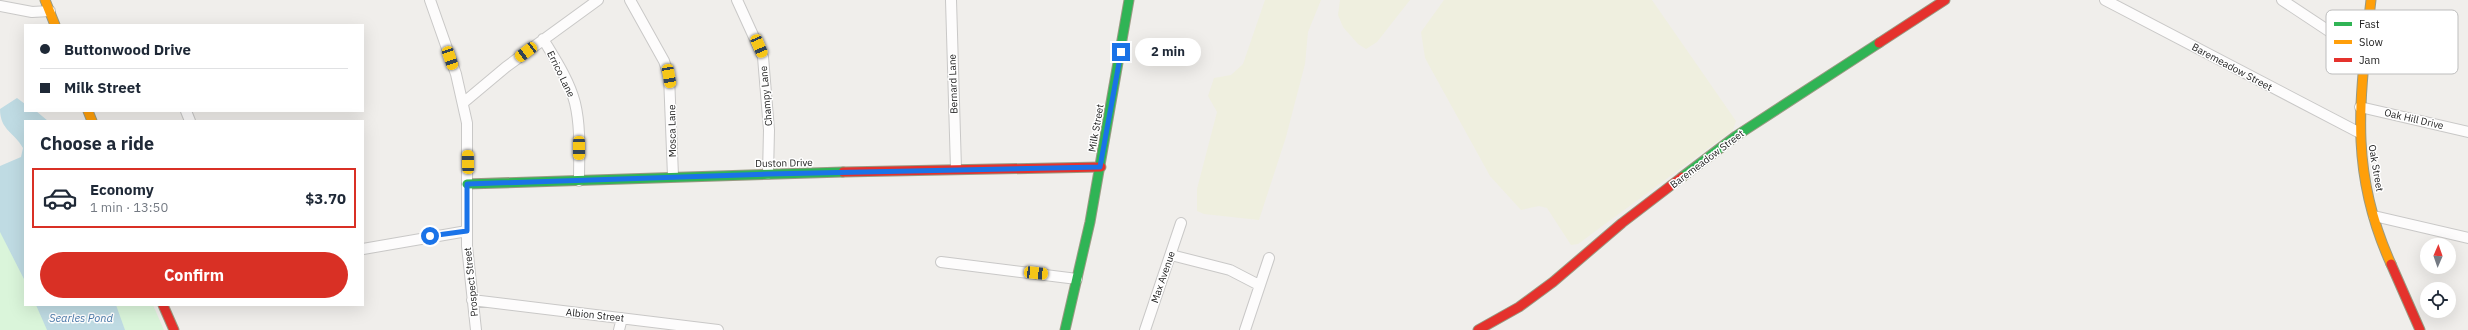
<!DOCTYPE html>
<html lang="en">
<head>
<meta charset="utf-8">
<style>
	body { margin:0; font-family:"IBM Plex Sans",sans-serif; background:#f2f2f3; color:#1f2937; height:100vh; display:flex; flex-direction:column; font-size:15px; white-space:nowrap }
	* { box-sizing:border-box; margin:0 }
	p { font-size:13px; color:#747a83 }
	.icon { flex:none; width:22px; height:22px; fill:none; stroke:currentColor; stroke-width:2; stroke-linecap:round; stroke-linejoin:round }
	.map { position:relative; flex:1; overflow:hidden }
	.side { position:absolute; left:24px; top:120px; width:340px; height:186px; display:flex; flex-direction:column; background:#fff; border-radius:0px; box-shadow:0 4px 16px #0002 }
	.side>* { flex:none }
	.banner { position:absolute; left:24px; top:24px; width:340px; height:88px; border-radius:0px; box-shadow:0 4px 16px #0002; display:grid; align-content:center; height:88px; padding:0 16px; background:#fff }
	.needle { width:26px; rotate:2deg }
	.buttons { position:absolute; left:2420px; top:238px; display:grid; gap:8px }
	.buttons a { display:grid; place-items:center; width:36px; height:36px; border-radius:50%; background:#fff; box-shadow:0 4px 16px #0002; font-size:20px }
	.end { position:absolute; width:18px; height:18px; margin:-9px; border:5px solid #1a73e8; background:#fff; box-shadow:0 0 0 2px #fff }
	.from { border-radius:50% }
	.bubble { position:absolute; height:28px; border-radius:14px; background:#fff; box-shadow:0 4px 16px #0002; font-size:13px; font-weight:800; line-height:28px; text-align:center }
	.car { position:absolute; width:12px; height:24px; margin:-12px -6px; border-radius:5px; box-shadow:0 0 3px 1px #0007; background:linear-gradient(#f5c518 24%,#345 0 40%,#f5c518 0 76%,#345 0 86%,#f5c518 0) }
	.banner b { display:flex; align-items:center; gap:14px; height:38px; font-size:15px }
	.banner b+b { border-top:1px solid #e0e1e3 }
	.banner i { width:10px; height:10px; background:#1f2937 }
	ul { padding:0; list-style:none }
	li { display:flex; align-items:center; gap:12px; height:60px; margin:0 8px 6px; padding:0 8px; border:2px solid transparent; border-radius:0px }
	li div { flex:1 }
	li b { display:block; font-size:15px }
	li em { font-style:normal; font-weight:800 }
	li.active { border-color:#d93025 }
	li>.icon { width:36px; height:36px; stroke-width:1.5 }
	h2 { padding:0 16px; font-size:18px; line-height:48px }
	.cta { display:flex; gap:8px; margin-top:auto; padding:8px 16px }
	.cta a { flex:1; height:46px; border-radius:24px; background:#d93025; color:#fff; font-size:16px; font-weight:800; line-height:46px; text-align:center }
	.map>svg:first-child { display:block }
</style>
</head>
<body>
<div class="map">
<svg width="2468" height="330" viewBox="0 0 2468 330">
	<rect width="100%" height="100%" fill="#f0eeeb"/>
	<path fill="#efefdf" d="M1265,0H1321L1308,32L1305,64L1286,137L1259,220L1204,214L1197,211V189L1217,112L1208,96L1214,78L1231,75L1243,64Z
		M1340,0H1410L1377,42L1366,49L1358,44L1343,27L1338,15Z
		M1444,0H1652L1736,121L1733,130L1578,244L1571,245L1547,208L1539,206L1521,210L1490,176L1425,58L1421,32Z"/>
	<path fill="#daf5da" d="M25,165V305H153L164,330H0V178Z"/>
	<path fill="#bfdbe3" d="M17,98L25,104V111H36L48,121H25V281L0,232V166L21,157L23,148C14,132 0,130 0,109Z
		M36,305H116L125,330H47Z"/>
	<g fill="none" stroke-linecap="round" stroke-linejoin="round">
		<defs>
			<path id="street" d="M430,0L456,74L467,123V246L476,330
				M630,0L664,61L669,76L673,176
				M737,0L763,57L769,130L768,174
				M951,0L956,169
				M2105,0L2360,133
				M2282,0L2365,55
				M0,6L32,12L50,11
				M543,39C555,59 569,80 575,103C581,128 579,155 579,181
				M463,103L506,67L598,0
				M2360,107L2468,132
				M186,111L190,121
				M2374,216L2468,238
				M363,249L467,231
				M1171,255L1230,270L1259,285
				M941,262L1077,279
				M472,300L718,330
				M619,330L622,318
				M1145,330L1181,223
				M1245,330L1269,258"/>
			<path id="fast" d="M1682,177L1736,136L1879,43
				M467,184L843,172
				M1065,330L1090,222L1129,0"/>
			<path id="slow" d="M45,0L55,25
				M2371,0C2360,98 2348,169 2391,264
				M88,111L92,121"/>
			<path id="jam" d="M1879,43L1945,0
				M843,172L1101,167
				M2391,264L2420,330
				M163,305L174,330
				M1478,330L1519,307L1553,282L1622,223L1682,177"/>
		</defs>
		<use href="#street" stroke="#c9c8c7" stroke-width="12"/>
		<use href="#fast" stroke="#999a82" stroke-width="11"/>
		<use href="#slow" stroke="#999a82" stroke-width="11"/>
		<use href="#jam" stroke="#999a82" stroke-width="11"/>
		<use href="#street" stroke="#fdfcfc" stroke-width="10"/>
		<use href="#fast" stroke="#30b455" stroke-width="9"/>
		<use href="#slow" stroke="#ff9f0a" stroke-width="9"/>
		<use href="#jam" stroke="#e5322d" stroke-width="9"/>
	</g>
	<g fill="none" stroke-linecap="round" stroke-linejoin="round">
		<path stroke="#1a73e8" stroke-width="5" d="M430,236L467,231V184L768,174L1100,167L1121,52"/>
	</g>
	<g text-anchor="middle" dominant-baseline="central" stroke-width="3" stroke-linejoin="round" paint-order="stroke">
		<g font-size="10" fill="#222" stroke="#fff">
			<text transform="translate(2232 67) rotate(28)">Baremeadow Street</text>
			<text transform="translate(561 74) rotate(64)">Errico Lane</text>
			<text transform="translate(953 84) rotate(-92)">Bernard Lane</text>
			<text transform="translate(766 96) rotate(-95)">Champy Lane</text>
			<text transform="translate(2414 119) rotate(13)">Oak Hill Drive</text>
			<text transform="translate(1096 128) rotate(-80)">Milk Street</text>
			<text transform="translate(672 131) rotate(-91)">Mosca Lane</text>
			<text transform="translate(1707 159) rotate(-37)">Baremeadow Street</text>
			<text transform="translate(784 163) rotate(-1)">Duston Drive</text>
			<text transform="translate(2376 168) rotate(80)">Oak Street</text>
			<text transform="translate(1163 277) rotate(-71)">Max Avenue</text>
			<text transform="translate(471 282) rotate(-96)">Prospect Street</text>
			<text transform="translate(595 315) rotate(6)">Albion Street</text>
		</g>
		<g font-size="11" font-style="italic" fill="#4a7aab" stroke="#fff">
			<text x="81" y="318">Searles Pond</text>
		</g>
	</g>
	<rect x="2326" y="10" width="132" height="64" rx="6" fill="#fff" stroke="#bdbdbd" stroke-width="1"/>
	<rect x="2334" y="22" width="18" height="4" fill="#30b455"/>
	<rect x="2334" y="40" width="18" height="4" fill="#ff9f0a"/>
	<rect x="2334" y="58" width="18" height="4" fill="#e5322d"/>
	<g font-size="11" fill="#222">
		<text x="2359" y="28">Fast</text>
		<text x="2359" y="46">Slow</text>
		<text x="2359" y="64">Jam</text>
	</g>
</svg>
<div class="buttons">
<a><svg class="needle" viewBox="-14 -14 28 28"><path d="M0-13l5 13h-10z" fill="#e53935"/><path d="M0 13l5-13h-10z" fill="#747a83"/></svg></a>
<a><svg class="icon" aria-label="locate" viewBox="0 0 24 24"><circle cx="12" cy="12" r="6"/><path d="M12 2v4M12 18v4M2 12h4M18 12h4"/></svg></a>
</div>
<i class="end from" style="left:430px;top:236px"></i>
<i class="end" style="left:1121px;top:52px"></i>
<div class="bubble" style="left:1135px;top:38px;width:66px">2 min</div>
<i class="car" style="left:759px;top:46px;rotate:157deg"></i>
<i class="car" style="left:526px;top:52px;rotate:233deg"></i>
<i class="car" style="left:450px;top:58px;rotate:161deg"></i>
<i class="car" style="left:669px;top:76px;rotate:170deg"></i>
<i class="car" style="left:579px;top:148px;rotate:180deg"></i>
<i class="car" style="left:468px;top:162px;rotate:359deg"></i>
<i class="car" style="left:1036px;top:273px;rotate:96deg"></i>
<div class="banner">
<b><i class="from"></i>Buttonwood Drive</b>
<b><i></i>Milk Street</b>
</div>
<section class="side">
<h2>Choose a ride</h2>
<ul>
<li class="active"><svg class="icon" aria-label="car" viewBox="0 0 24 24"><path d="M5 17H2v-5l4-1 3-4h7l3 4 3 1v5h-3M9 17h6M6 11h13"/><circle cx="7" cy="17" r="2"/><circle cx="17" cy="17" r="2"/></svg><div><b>Economy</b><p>1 min · 13:50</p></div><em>$3.70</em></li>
</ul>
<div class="cta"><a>Confirm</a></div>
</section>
</div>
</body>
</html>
